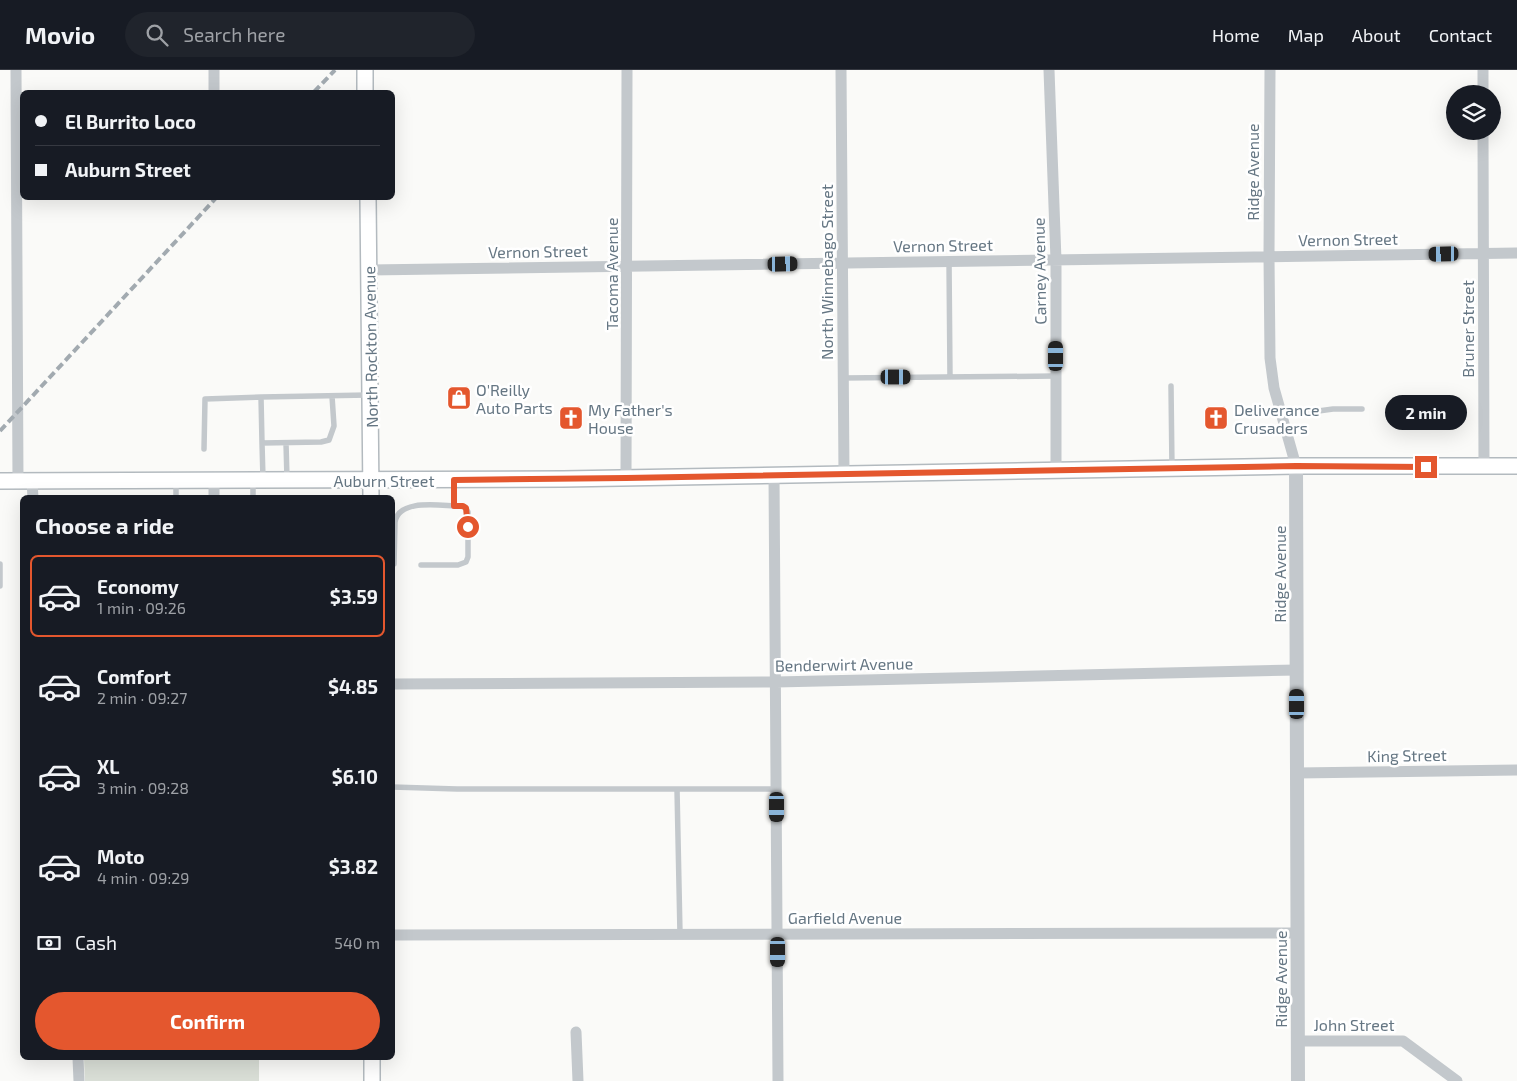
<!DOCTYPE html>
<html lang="en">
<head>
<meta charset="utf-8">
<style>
	body { margin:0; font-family:"Exo 2",sans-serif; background:#20242c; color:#f1f3f6; height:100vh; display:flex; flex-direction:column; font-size:19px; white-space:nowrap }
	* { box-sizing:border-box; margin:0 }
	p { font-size:16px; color:#9ea1a6 }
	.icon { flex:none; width:28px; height:28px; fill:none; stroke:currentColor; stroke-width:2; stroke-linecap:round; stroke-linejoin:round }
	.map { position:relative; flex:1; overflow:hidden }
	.panel { position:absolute; left:20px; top:425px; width:375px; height:565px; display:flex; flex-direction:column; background:#171b24; border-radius:8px; box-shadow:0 5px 20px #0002 }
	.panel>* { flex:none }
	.hud { position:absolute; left:20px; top:20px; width:375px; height:110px; border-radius:8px; box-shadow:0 5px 20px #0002; display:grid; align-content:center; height:110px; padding:0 15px; background:#171b24 }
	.tools { position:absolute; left:1446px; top:15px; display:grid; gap:10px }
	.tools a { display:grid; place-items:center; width:55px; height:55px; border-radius:50%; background:#171b24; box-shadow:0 5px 20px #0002; font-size:25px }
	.end { position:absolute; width:22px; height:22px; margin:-11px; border:6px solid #e4572e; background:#fff; box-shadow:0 0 0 2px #fff }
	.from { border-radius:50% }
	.bubble { position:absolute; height:35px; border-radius:18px; background:#171b24; box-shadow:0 5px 20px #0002; font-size:16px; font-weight:700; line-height:35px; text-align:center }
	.car { position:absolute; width:15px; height:30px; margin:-15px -8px; border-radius:6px; box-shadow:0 0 4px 1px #0007; background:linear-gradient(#222 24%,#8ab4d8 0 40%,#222 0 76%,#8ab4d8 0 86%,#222 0) }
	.hud b { display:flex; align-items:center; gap:18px; height:48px; font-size:19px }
	.hud b+b { border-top:1px solid #363941 }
	.hud i { width:12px; height:12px; background:#f1f3f6 }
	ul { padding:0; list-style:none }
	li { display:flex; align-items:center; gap:15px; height:82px; margin:0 10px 8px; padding:0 5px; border:2px solid transparent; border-radius:8px }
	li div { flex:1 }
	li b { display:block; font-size:19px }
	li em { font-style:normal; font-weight:700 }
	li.current { border-color:#e4572e }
	li>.icon { width:45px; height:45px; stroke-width:1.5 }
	h2 { padding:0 15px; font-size:22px; line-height:60px }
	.pay { display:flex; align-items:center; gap:12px; height:55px; padding:0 15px; font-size:19px }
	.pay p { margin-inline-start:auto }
	.cta { display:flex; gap:10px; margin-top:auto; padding:10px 15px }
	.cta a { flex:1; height:58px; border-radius:30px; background:#e4572e; color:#fff; font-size:20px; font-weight:700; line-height:58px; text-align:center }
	header { display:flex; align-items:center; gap:30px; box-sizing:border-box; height:70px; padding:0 25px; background:#171b24; border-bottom:1px solid #363941 }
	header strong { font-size:24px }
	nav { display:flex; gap:28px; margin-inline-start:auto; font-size:18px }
	.search { width:350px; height:45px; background:#20242c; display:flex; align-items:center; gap:12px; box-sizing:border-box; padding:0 18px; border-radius:28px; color:#9ea1a6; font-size:19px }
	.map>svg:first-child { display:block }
</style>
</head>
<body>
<header>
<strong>Movio</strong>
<div class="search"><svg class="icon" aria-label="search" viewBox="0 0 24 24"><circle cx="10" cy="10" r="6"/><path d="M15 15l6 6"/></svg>Search here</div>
<nav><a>Home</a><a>Map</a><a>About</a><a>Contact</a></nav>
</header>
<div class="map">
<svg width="1517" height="1011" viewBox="0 0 1517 1011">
	<rect width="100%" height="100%" fill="#fafaf8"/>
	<path fill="#dadfd7" d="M84,988H259V1011H85Z"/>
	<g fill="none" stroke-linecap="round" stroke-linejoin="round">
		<defs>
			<path id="secondary" d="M365,0V22
				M368,128L371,428
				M0,411L563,409L1296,396H1517
				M372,988V1011"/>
		</defs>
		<use href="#secondary" stroke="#b3babf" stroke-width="18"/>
		<path stroke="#c3c8cc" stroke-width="5.5" d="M949,191L950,307
			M843,308L1056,306
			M1171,316L1172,399
			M332,326L334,356L329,370L321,372L262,373L261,327L368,325
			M1282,346L1333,339H1362
			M262,373L263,409
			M286,373L287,409
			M204,379L205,329L261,327
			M253,411V428
			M176,412V428
			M454,436V410
			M0,494V516
			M394,494L395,452C399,428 441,436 459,436L465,437L468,442V487L466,492L458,495H421
			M392,717L457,719H777
			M677,719L680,864"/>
		<path stroke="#c3c8cc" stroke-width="11" d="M16,0L18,411
			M214,0V22
			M841,0L844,404
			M1049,0L1056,190V401
			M1270,0L1269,187L1270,288L1274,318L1296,396
			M1483,0V24
			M1483,61L1484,396
			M369,200L1517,183
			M774,405L778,1011
			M626,408L627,0
			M32,411L33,428
			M214,411V428
			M392,614L776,612L1297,600
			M1297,703L1517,700
			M392,865L1298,863
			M576,962L578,1011
			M1298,971H1403L1457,1011
			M78,988L79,1011"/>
		<path stroke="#c3c8cc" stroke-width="14" d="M1296,396L1298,1011"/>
		<use href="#secondary" stroke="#fff" stroke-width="15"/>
		<path stroke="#a2aab0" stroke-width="4" stroke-dasharray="8 4" stroke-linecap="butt" d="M314,22L335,0
			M0,361L216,128"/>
	</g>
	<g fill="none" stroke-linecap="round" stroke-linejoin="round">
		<path stroke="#e4572e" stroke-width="6" d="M468,457L466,438L463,436H454V410L626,408L1296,396L1426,397"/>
	</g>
	<defs>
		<symbol id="shop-square" viewBox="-11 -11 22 22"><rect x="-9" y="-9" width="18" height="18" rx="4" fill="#e4572e" stroke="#fff"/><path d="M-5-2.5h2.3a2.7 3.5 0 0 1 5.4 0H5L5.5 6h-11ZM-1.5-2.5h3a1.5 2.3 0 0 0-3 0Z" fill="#fff"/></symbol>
		<symbol id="church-square" viewBox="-11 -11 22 22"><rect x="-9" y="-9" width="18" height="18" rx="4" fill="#e4572e" stroke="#fff"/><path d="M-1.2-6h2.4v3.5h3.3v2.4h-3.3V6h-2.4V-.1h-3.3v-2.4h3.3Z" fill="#fff"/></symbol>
	</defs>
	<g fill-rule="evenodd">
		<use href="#shop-square" x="445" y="314" width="28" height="28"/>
		<use href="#church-square" x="557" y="334" width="28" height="28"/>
		<use href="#church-square" x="1202" y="334" width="28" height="28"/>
	</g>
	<g text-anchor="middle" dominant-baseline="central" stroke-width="5" stroke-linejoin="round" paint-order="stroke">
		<g font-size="16" fill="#657683" stroke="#fff">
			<text transform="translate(1252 102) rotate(-90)">Ridge Avenue</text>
			<text transform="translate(1348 169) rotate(-1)">Vernon Street</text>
			<text transform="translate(943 175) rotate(-1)">Vernon Street</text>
			<text transform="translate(538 181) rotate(-1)">Vernon Street</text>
			<text transform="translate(1039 201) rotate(-91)">Carney Avenue</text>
			<text transform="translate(826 202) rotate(-90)">North Winnebago Street</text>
			<text transform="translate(611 204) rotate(-90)">Tacoma Avenue</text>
			<text transform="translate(1467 259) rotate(-90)">Bruner Street</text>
			<text transform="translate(370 277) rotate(-91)">North Rockton Avenue</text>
			<text x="384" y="410">Auburn Street</text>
			<text transform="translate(1279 504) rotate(-90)">Ridge Avenue</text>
			<text transform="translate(844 594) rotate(-1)">Benderwirt Avenue</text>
			<text transform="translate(1407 685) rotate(-1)">King Street</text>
			<text x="845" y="847">Garfield Avenue</text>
			<text transform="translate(1280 909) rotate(-90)">Ridge Avenue</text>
			<text x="1354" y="954">John Street</text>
		</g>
		<g font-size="16" fill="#657683" stroke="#fff" text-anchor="start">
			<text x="476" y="319">O'Reilly<tspan x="476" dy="18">Auto Parts</tspan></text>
			<text x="588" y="339">My Father's<tspan x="588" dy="18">House</tspan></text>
			<text x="1234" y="339">Deliverance<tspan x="1234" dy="18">Crusaders</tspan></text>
		</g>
	</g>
</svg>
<div class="tools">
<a><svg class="icon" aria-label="layers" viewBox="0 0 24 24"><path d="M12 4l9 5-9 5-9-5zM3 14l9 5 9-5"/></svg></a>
</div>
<i class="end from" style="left:468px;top:457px"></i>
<i class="end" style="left:1426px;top:397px"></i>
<div class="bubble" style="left:1385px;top:325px;width:82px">2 min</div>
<i class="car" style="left:1444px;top:184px;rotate:269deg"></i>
<i class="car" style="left:783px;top:194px;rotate:89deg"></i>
<i class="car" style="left:1056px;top:286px;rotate:0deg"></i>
<i class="car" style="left:896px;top:307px;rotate:90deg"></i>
<i class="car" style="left:1297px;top:634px;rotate:0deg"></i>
<i class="car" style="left:777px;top:737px;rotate:180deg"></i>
<i class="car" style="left:778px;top:882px;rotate:180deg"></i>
<div class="hud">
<b><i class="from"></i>El Burrito Loco</b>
<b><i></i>Auburn Street</b>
</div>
<section class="panel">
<h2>Choose a ride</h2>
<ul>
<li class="current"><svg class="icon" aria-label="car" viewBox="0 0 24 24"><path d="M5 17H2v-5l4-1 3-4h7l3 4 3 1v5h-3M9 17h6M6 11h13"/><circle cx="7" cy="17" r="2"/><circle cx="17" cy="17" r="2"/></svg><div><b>Economy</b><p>1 min · 09:26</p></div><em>$3.59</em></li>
<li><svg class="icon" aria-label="car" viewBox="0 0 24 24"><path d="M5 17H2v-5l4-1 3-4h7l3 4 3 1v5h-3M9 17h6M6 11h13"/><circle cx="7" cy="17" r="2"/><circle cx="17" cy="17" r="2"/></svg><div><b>Comfort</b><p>2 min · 09:27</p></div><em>$4.85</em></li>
<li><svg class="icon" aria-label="car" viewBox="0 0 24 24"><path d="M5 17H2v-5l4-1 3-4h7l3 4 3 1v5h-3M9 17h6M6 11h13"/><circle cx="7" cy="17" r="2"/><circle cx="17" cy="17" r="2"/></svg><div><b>XL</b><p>3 min · 09:28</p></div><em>$6.10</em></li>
<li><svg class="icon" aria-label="car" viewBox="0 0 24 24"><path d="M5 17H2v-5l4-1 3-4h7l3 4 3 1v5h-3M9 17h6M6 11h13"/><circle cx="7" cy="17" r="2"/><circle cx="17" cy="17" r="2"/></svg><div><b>Moto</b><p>4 min · 09:29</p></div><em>$3.82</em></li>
</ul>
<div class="pay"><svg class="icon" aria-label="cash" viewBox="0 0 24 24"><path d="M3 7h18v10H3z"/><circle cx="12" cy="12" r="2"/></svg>Cash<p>540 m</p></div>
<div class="cta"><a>Confirm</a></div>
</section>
</div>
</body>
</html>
